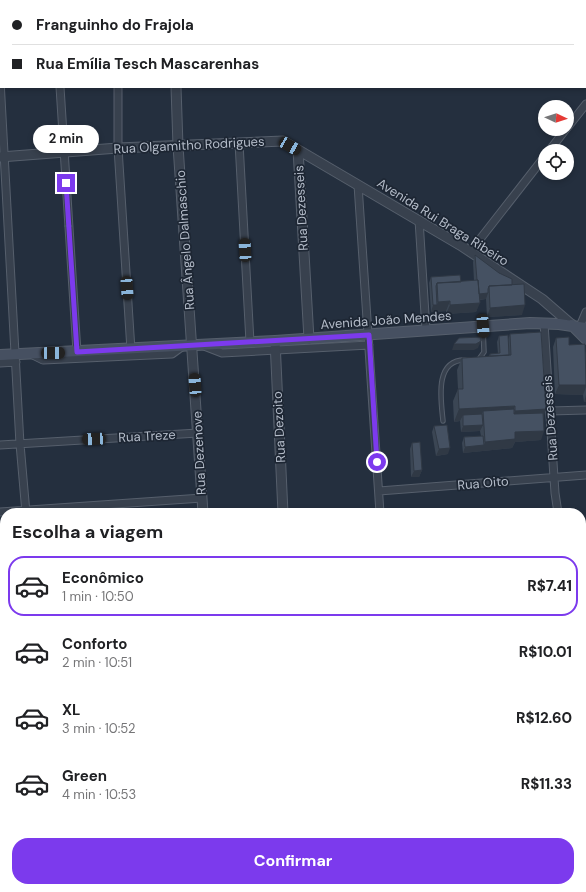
<!DOCTYPE html>
<html lang="pt">
<head>
<meta charset="utf-8">
<style>
	body { margin:0; font-family:"DM Sans",sans-serif; background:#f2f2f2; color:#202124; height:100vh; display:flex; flex-direction:column; font-size:15px; white-space:nowrap }
	* { box-sizing:border-box; margin:0 }
	p { font-size:13px; color:#757577 }
	.icon { flex:none; width:22px; height:22px; fill:none; stroke:currentColor; stroke-width:2; stroke-linecap:round; stroke-linejoin:round }
	.map { position:relative; flex:1; overflow:hidden }
	.panel { position:absolute; left:0px; top:508px; width:586px; height:384px; display:flex; flex-direction:column; background:#fff; border-radius:16px 16px 0 0; box-shadow:0 2px 6px #0003 }
	.panel>* { flex:none }
	.hud { position:absolute; left:0px; top:0px; width:586px; height:88px; box-shadow:0 2px 6px #0003; display:grid; align-content:center; height:88px; padding:0 12px; background:#fff }
	.needle { width:26px; rotate:94deg }
	.controls { position:absolute; left:538px; top:100px; display:grid; gap:8px }
	.controls a { display:grid; place-items:center; width:36px; height:36px; border-radius:50%; background:#fff; box-shadow:0 2px 6px #0003; font-size:20px }
	.end { position:absolute; width:18px; height:18px; margin:-9px; border:5px solid #7c3aed; background:#fff; box-shadow:0 0 0 2px #fff }
	.from { border-radius:50% }
	.bubble { position:absolute; height:28px; border-radius:14px; background:#fff; box-shadow:0 2px 6px #0003; font-size:13px; font-weight:700; line-height:28px; text-align:center }
	.car { position:absolute; width:12px; height:24px; margin:-12px -6px; border-radius:5px; box-shadow:0 0 3px 1px #0007; background:linear-gradient(#222 24%,#8ab4d8 0 40%,#222 0 76%,#8ab4d8 0 86%,#222 0) }
	.hud b { display:flex; align-items:center; gap:14px; height:38px; font-size:15px }
	.hud b+b { border-top:1px solid #e0e0e0 }
	.hud i { width:10px; height:10px; background:#202124 }
	ul { padding:0; list-style:none }
	li { display:flex; align-items:center; gap:12px; height:60px; margin:0 8px 6px; padding:0 4px; border:2px solid transparent; border-radius:16px }
	li div { flex:1 }
	li b { display:block; font-size:15px }
	li em { font-style:normal; font-weight:700 }
	li.current { border-color:#7c3aed }
	li>.icon { width:36px; height:36px; stroke-width:1.5 }
	h2 { padding:0 12px; font-size:18px; line-height:48px }
	.primary-button { display:flex; gap:8px; margin-top:auto; padding:8px 12px }
	.primary-button a { flex:1; height:46px; border-radius:16px; background:#7c3aed; color:#fff; font-size:16px; font-weight:700; line-height:46px; text-align:center }
	.map>svg:first-child { display:block }
</style>
</head>
<body>
<div class="map">
<svg width="586" height="892" viewBox="0 0 586 892">
	<rect width="100%" height="100%" fill="#242f3e"/>
	<path fill="#263c3f" d="M5,754V785L2,787L0,785V758Z
		M5,796V887H55L49,892H0V800Z
		M106,887H154L158,892H99Z"/>
	<g fill="none" stroke-linecap="round" stroke-linejoin="round">
		<defs>
			<path id="service" d="M479,359L484,352L483,327
				M443,421C441,400 434,360 465,360"/>
			<path id="minor" d="M137,1V0
				M403,1V0
				M499,1V0
				M0,80L20,444L26,513
				M60,87L77,352
				M118,87V148L131,350
				M567,128L586,104
				M239,143L250,342
				M549,151L566,129
				M358,185L380,513
				M419,220L426,330
				M470,252L545,156
				M544,323L555,493L558,513
				M578,331L586,312
				M204,346L222,353L369,345
				M31,354L43,360L172,354L183,346
				M0,363L16,362
				M550,411L586,410
				M0,445L198,433
				M379,491L586,475
				M0,512L202,498
				M581,537H586
				M0,578H5
				M581,605H586
				M0,621L5,627
				M581,677H586
				M0,682L5,688
				M0,743L5,738
				M581,743H586
				M581,873H586
				M402,887V892
				M579,887V892
				M313,892L390,887"/>
			<path id="tertiary" d="M56,0L58,1
				M78,0L80,1
				M578,0L579,1
				M218,1L219,0
				M585,16L586,18
				M176,87L178,146L203,513
				M298,150L309,339
				M0,157L118,148L283,141L460,245L542,299L572,325
				M275,341L283,513
				M163,887L166,892
				M308,887V892
				M63,892L69,887
				M87,892L93,887"/>
			<path id="secondary" d="M572,325L586,339
				M0,355L275,341L530,323L559,324L586,328"/>
		</defs>
		<use href="#service" stroke="#565f6c" stroke-width="5.5"/>
		<use href="#minor" stroke="#565f6c" stroke-width="9"/>
		<use href="#tertiary" stroke="#565f6c" stroke-width="11"/>
		<use href="#secondary" stroke="#565f6c" stroke-width="12"/>
		<use href="#service" stroke="#38414e" stroke-width="3.5"/>
		<use href="#minor" stroke="#38414e" stroke-width="7"/>
		<use href="#tertiary" stroke="#38414e" stroke-width="9"/>
		<use href="#secondary" stroke="#465061" stroke-width="10"/>
		<path stroke="#44595c" stroke-width="1.5" stroke-dasharray="3 3" stroke-linecap="butt" d="M64,226H75"/>
	</g>
	<path fill="#3b4654" d="M475,255L512,285L522,315L487,317L486,299L480,300L476,312L446,314V311L431,312L429,283L431,277L461,282L474,281L473,262Z
		M510,334L543,418L541,440L515,442L512,448L463,453L462,443L464,437L481,436L480,431L461,432L460,421L454,422L453,401L458,389L457,370L462,358L489,356L490,354H498L497,342L499,336L508,340Z
		M556,338L585,354L586,351V402H584L583,395L555,394L553,347Z
		M434,426L448,454L436,456L432,432Z
		M412,443L422,470L419,477H411L410,449Z
		M0,625L3,629L0,635L5,639V673L4,675L0,670Z"/>
	<path fill="#303945" d="M488,293L486,299L475,300L478,294Z
		M450,301L446,311L431,312L433,305H437L438,302Z
		M480,303L476,312L446,314L450,305Z
		M525,305L522,315L487,317L490,308Z
		M481,341L478,348L474,350H452L454,344Z
		M559,385H586V387L583,395L555,394Z
		M586,395V402H584Z
		M515,406L510,418L483,411L480,420L463,415L460,421L454,422L459,409Z
		M546,409L542,422L510,424L515,411Z
		M483,425L480,431L461,432L463,426Z
		M544,431L541,440L515,442L512,448L463,453L465,447L484,445L485,442L515,432Z
		M450,448L448,454L436,456L439,449Z
		M422,470L419,477H411L414,471Z
		M586,628V634L581,635V629Z
		M3,629L0,636V631Z"/>
	<path fill="#455162" stroke="#303945" d="M475,255L499,273L512,279V285L489,286L488,289V293L479,294L478,280H477Z
		M460,275L461,282L437,283L436,286L437,305H433L431,277Z
		M478,280L480,303L450,305V301L438,302L437,283Z
		M524,284L525,305L490,308L489,286Z
		M541,332L546,409L515,411V406L459,409L458,389H463L462,358L511,355L510,334Z
		M508,335L509,355L490,356V354L500,353L499,336Z
		M481,337V341L476,344H454L459,338Z
		M569,337V345L585,344L586,385H559L556,338Z
		M514,409V414L543,413L544,431L515,432V439L485,442L483,411Z
		M482,414L483,425L463,426V415Z
		M447,425L450,448L439,449L434,426Z
		M483,436L484,445L465,447L464,437Z
		M420,442L422,470L414,471L412,443Z
		M581,612H586V628L581,629Z
		M0,625L3,629L0,631Z
		M1,634L5,639V663L1,658L4,655L0,650V635Z"/>
	<g fill="none" stroke-linecap="round" stroke-linejoin="round">
		<path stroke="#7c3aed" stroke-width="5" d="M66,183L77,352L369,335L377,462"/>
	</g>
	<g text-anchor="middle" dominant-baseline="central" stroke-width="3.5" stroke-linejoin="round" paint-order="stroke">
		<g font-size="13" fill="#b4bcc9" stroke="#1d2633">
			<text transform="translate(189 145) rotate(-3)">Rua Olgamitho Rodrigues</text>
			<text transform="translate(301 208) rotate(-93)">Rua Dezesseis</text>
			<text transform="translate(443 222) rotate(32)">Avenida Rui Braga Ribeiro</text>
			<text transform="translate(185 240) rotate(-94)">Rua Ângelo Dalmaschio</text>
			<text transform="translate(386 320) rotate(-4)">Avenida João Mendes</text>
			<text transform="translate(550 418) rotate(-94)">Rua Dezesseis</text>
			<text transform="translate(279 427) rotate(-93)">Rua Dezoito</text>
			<text transform="translate(147 436) rotate(-3)">Rua Treze</text>
			<text transform="translate(199 453) rotate(-93)">Rua Dezenove</text>
			<text transform="translate(483 483) rotate(-5)">Rua Oito</text>
		</g>
	</g>
</svg>
<div class="controls">
<a><svg class="needle" viewBox="-14 -14 28 28"><path d="M0-13l5 13h-10z" fill="#e53935"/><path d="M0 13l5-13h-10z" fill="#757577"/></svg></a>
<a><svg class="icon" aria-label="locate" viewBox="0 0 24 24"><circle cx="12" cy="12" r="6"/><path d="M12 2v4M12 18v4M2 12h4M18 12h4"/></svg></a>
</div>
<i class="end from" style="left:377px;top:462px"></i>
<i class="end" style="left:66px;top:183px"></i>
<div class="bubble" style="left:33px;top:125px;width:66px">2 min</div>
<i class="car" style="left:290px;top:146px;rotate:120deg"></i>
<i class="car" style="left:245px;top:250px;rotate:357deg"></i>
<i class="car" style="left:127px;top:288px;rotate:176deg"></i>
<i class="car" style="left:483px;top:326px;rotate:176deg"></i>
<i class="car" style="left:53px;top:353px;rotate:89deg"></i>
<i class="car" style="left:195px;top:385px;rotate:356deg"></i>
<i class="car" style="left:94px;top:439px;rotate:267deg"></i>
<div class="hud">
<b><i class="from"></i>Franguinho do Frajola</b>
<b><i></i>Rua Emília Tesch Mascarenhas</b>
</div>
<section class="panel">
<h2>Escolha a viagem</h2>
<ul>
<li class="current"><svg class="icon" aria-label="car" viewBox="0 0 24 24"><path d="M5 17H2v-5l4-1 3-4h7l3 4 3 1v5h-3M9 17h6M6 11h13"/><circle cx="7" cy="17" r="2"/><circle cx="17" cy="17" r="2"/></svg><div><b>Econômico</b><p>1 min · 10:50</p></div><em>R$7.41</em></li>
<li><svg class="icon" aria-label="car" viewBox="0 0 24 24"><path d="M5 17H2v-5l4-1 3-4h7l3 4 3 1v5h-3M9 17h6M6 11h13"/><circle cx="7" cy="17" r="2"/><circle cx="17" cy="17" r="2"/></svg><div><b>Conforto</b><p>2 min · 10:51</p></div><em>R$10.01</em></li>
<li><svg class="icon" aria-label="car" viewBox="0 0 24 24"><path d="M5 17H2v-5l4-1 3-4h7l3 4 3 1v5h-3M9 17h6M6 11h13"/><circle cx="7" cy="17" r="2"/><circle cx="17" cy="17" r="2"/></svg><div><b>XL</b><p>3 min · 10:52</p></div><em>R$12.60</em></li>
<li><svg class="icon" aria-label="car" viewBox="0 0 24 24"><path d="M5 17H2v-5l4-1 3-4h7l3 4 3 1v5h-3M9 17h6M6 11h13"/><circle cx="7" cy="17" r="2"/><circle cx="17" cy="17" r="2"/></svg><div><b>Green</b><p>4 min · 10:53</p></div><em>R$11.33</em></li>
</ul>
<div class="primary-button"><a>Confirmar</a></div>
</section>
</div>
</body>
</html>
